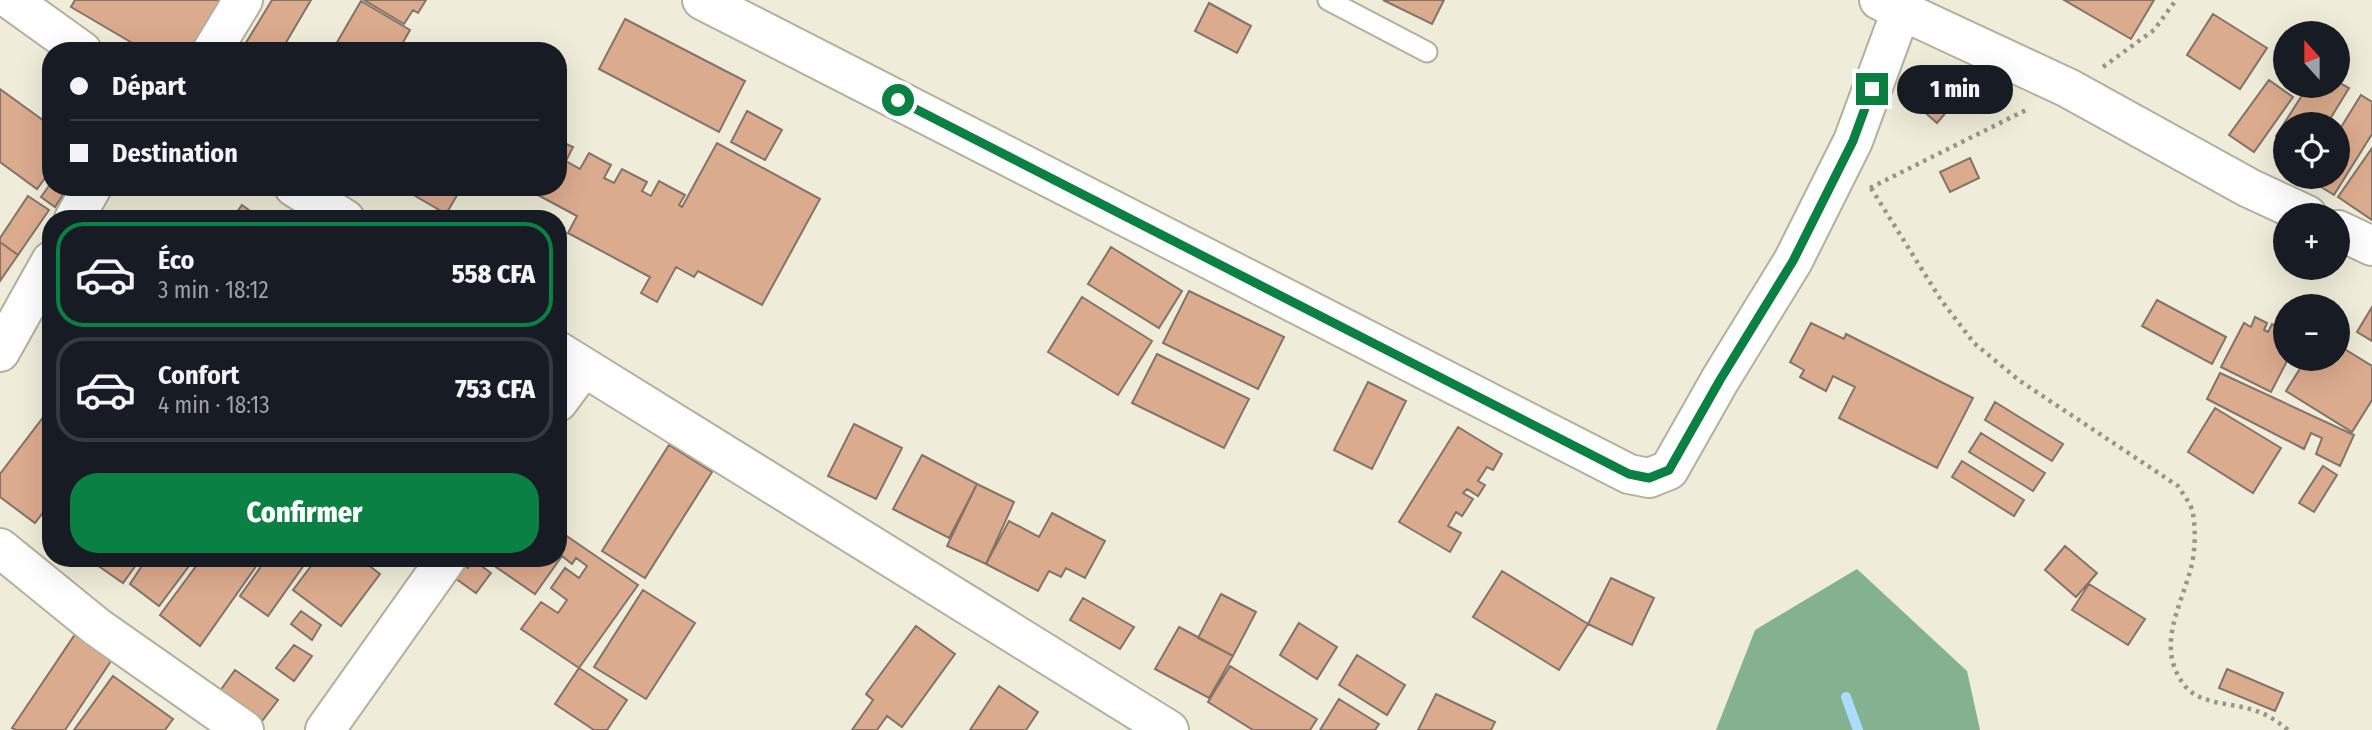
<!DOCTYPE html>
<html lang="fr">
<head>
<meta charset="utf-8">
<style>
	body { margin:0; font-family:"Fira Sans Condensed",sans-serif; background:#20242c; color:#f1f3f6; height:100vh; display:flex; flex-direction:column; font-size:26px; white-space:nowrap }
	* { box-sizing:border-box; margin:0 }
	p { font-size:23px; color:#9ea1a6 }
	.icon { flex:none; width:38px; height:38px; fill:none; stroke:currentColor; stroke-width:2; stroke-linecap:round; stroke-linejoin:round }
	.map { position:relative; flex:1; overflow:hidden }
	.panel { position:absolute; left:42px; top:210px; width:525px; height:357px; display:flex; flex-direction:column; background:#171b24; border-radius:28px; box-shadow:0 7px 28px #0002 }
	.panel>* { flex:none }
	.banner { position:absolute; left:42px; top:42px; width:525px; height:154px; border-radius:28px; box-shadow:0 7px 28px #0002; display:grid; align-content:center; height:154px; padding:0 28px; background:#171b24 }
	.needle { width:46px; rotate:339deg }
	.controls { position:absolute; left:2273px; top:21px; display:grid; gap:14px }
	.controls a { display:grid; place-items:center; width:77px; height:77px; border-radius:50%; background:#171b24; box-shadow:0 7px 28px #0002; font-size:35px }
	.end { position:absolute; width:32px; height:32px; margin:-16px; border:9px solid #0b8043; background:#fff; box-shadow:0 0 0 4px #fff }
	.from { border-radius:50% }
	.bubble { position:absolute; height:49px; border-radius:24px; background:#171b24; box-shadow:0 7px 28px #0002; font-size:23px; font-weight:800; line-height:49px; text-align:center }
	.banner b { display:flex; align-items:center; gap:24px; height:66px; font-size:26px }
	.banner b+b { border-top:2px solid #363941 }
	.banner i { width:18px; height:18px; background:#f1f3f6 }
	ul { padding:12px 0 0; list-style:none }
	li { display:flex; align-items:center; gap:21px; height:105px; margin:0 14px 10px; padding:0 14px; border:4px solid #363941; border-radius:28px }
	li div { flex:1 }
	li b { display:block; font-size:26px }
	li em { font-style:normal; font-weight:800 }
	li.on { border-color:#0b8043 }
	li>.icon { width:63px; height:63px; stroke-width:1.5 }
	.button { display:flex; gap:14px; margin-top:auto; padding:14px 28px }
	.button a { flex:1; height:80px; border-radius:28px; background:#0b8043; color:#fff; font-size:28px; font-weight:800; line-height:80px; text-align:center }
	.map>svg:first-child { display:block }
</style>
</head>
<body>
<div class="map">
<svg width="2372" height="730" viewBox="0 0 2372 730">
	<rect width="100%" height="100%" fill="#efecd9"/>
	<path fill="#84b290" d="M1857,569L1967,671L1980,730H1716L1755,630Z"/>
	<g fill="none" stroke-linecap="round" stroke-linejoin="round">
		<path stroke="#abdbff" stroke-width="10" d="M1846,697L1858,730"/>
	</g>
	<path fill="#dbab8d" stroke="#847369" stroke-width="2" d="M75,0H224L194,51H146L71,7Z
		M272,0H311L281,51H252L244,46Z
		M364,0H426L418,13L413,10L404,24Z
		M1383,0H1444L1432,24Z
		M2064,0H2154L2131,39Z
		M361,1L410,30L398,51H332Z
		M1209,3L1251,26L1237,53L1195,31Z
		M2213,14L2267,48L2240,89L2187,55Z
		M625,19L745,81L719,132L599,69Z
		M1935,76L1959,97L1937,123L1912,101Z
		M2269,80L2293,97L2254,152L2229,135Z
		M2338,82L2349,88L2327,124H2286V143L2276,136L2308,86H2338Z
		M0,89L51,126V170L37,189L0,162Z
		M2361,95L2372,102V134L2334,195L2308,179L2309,177H2338V132Z
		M747,111L782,130L765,160L731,142Z
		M564,143L573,147L566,161L580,169L589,153L611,165L604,178L614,183L622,169L647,182L642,191L651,196L659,181L685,195L679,205L682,207L717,143L820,199L762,305L698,271L694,277L676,267L657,302L641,293L650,277L568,233L577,216L536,194L540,187H558V153Z
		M2372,148V220L2338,197Z
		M1970,158L1979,178L1950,192L1940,172Z
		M51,183V187H68L55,207L41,197Z
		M400,187H462L446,214Z
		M28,196L49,210L18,255L0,242V238Z
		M242,205L253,213L249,219H232Z
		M0,242L18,255L0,281Z
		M1111,247L1182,291L1159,328L1088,284Z
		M1189,291L1284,337L1258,389L1163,343Z
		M1082,297L1152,341L1118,395L1048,352Z
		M2157,300L2226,337L2212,364L2142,326Z
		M2372,307V341L2357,332Z
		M2255,317L2267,323L2264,330L2268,332L2272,324L2282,329L2277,338L2282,341L2286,335V359H2288L2271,392L2221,367L2244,323L2251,327Z
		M1811,323L1844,339L1846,334L1973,398L1937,468L1839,418L1855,387L1833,376L1826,391L1800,377L1804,370L1790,362Z
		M2338,345L2372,366V400L2352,432L2286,391L2306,359H2338Z
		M1157,354L1249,399L1224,448L1132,403Z
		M2220,373L2354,435L2340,466L2316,454L2322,438L2311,433L2304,449L2207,399Z
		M1368,382L1406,401L1372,469L1334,450Z
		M1995,402L2063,444L2052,461L1985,420Z
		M51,407V502L35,523L0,497V474Z
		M2215,408L2281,448L2253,493L2188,452Z
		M854,424L902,448L876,499L828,476Z
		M1458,427L1502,454L1493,470L1487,467L1478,481L1485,485L1478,496L1467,489L1463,493L1473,499L1462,516L1456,512L1448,526L1461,533L1450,552L1399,522Z
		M1981,433L2045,473L2033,491L1969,452Z
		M669,445L712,472L645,578L602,551Z
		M922,455L977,484L949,538L893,509Z
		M1962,461L2024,500L2014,516L1952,477Z
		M2323,466L2337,475L2314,512L2299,503Z
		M977,484L1014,502L986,564L947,546Z
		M1052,513L1105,541L1085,578L1066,568L1061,577L1049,571L1038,591L986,564L1009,521L1039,537Z
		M558,530L638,585L579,668L521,629L541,602L558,613L567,600L551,588L565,568L579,578L587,566L576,558L572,564L562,556L535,594L483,558H558Z
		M2065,546L2097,573L2076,597L2045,570Z
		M87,558H141L123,583Z
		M147,558H195L159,606L130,584Z
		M202,558H262L200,646L160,615Z
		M267,558H309L268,616L240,596Z
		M317,558H359L380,574L341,626L293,590Z
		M458,560L468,568L473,560L491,573L476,593L448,573Z
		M1502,571L1588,624L1559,670L1473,617Z
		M1611,578L1654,598L1632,645L1588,624Z
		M2089,584L2145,619L2128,645L2072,610Z
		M643,590L695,623L646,699L594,667Z
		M1221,594L1256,612L1233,656L1198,638Z
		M1083,598L1134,627L1120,649L1070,620Z
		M301,611L321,625L312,640L291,624Z
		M1299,623L1337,647L1317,679L1280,655Z
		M916,626L955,654L902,727L887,716L877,730H852L873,700L866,694Z
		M1179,627L1233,656L1209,698L1155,669Z
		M78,630L115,655L65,730H16L12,728Z
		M294,645L312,656L294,681L276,668Z
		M1357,655L1405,685L1387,715L1339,685Z
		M1230,666L1317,719L1310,730H1253L1208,702Z
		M579,668L627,700L607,730H594L555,704Z
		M2227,669L2283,693L2275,711L2219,688Z
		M235,670L278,700L262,721L220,691Z
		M113,676L173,719L165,730H74Z
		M999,686L1038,712L1026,730H970Z
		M1436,694L1495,722L1491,730H1418Z
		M1339,699L1379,724L1375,730H1320Z"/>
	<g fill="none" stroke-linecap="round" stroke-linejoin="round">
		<defs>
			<path id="lane" d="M1328,0L1427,52"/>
			<path id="street" d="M11,0L82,51
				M702,0L1629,474L1649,478L1669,470L1720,380L1793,261L1853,141L1901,11
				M1879,0L2068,88L2249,188L2307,215
				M212,51L243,0
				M294,187L345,219
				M74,219L92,187
				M2338,230L2372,246
				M558,351L1169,730
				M0,352L51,261
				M558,402L584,367
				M0,548L97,627L244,730
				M325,730L447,558"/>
		</defs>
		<use href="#lane" stroke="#b3b09e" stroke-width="23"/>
		<use href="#street" stroke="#b3b09e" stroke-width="42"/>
		<path stroke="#989688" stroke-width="4.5" stroke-dasharray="3.5 5" stroke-linecap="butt" d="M2103,67L2154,30L2176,0
			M1870,188L2028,109
			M1871,188L1941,300L1974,343L2020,381L2178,486C2183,494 2192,505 2193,514C2196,531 2195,552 2191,568C2180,609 2155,648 2185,686C2199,704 2230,703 2250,709C2265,713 2276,720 2288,730"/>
		<use href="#lane" stroke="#fff" stroke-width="19"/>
		<use href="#street" stroke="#fff" stroke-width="38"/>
	</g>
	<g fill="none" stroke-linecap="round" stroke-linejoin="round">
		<path stroke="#0b8043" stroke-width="9" d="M898,100L1629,474L1649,478L1669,470L1720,380L1793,261L1853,141L1872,89"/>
	</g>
</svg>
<div class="controls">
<a><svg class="needle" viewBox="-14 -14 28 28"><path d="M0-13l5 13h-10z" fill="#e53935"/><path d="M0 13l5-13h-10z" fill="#9ea1a6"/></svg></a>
<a><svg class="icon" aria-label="locate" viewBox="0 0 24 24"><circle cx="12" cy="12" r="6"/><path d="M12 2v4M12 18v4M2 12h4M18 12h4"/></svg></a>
<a>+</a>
<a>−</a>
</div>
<i class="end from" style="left:898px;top:100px"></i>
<i class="end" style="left:1872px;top:89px"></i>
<div class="bubble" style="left:1897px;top:65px;width:116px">1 min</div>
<div class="banner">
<b><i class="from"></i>Départ</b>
<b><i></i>Destination</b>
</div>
<section class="panel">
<ul>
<li class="on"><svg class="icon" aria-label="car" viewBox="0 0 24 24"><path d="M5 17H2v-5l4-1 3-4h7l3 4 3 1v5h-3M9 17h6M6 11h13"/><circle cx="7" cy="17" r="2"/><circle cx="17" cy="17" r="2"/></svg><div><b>Éco</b><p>3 min · 18:12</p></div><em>558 CFA</em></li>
<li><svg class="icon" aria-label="car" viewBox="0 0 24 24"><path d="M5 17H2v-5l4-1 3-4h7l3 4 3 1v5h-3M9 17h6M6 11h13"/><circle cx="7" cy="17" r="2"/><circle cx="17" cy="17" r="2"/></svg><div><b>Confort</b><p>4 min · 18:13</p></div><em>753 CFA</em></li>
</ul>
<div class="button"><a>Confirmer</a></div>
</section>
</div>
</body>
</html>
